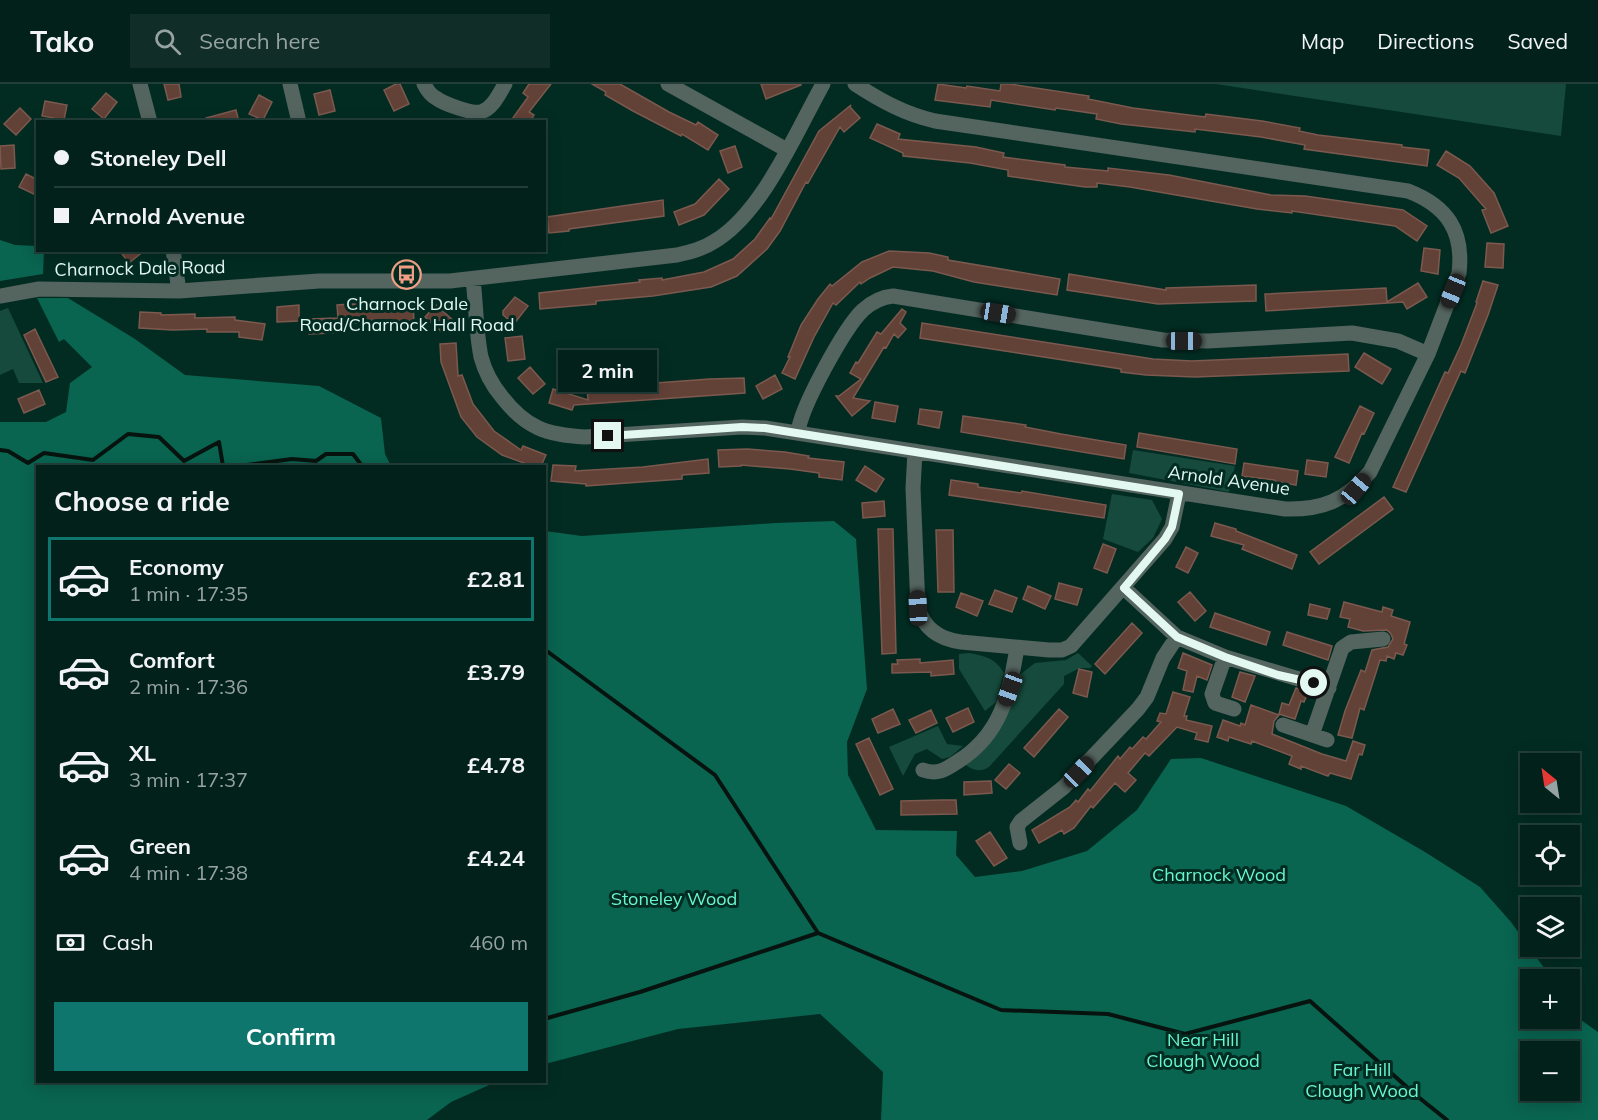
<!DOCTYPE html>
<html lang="en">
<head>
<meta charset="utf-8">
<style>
	body { margin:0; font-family:Mulish,sans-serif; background:#102e27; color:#f1f3f6; height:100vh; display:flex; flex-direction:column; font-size:22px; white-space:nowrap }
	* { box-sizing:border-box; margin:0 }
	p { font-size:20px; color:#96a3a2 }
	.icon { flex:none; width:33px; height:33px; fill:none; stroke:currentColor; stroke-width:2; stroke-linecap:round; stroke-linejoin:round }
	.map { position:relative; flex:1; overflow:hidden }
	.drawer { position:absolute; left:36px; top:381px; width:510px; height:618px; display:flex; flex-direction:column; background:#02211a; border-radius:0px; box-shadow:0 3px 15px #0003,0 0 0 2px #233e39 }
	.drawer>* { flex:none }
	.top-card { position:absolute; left:36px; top:36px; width:510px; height:132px; border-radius:0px; box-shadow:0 3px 15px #0003,0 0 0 2px #233e39; display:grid; align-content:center; height:132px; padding:0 18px; background:#02211a }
	.needle { width:39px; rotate:330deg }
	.controls { position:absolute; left:1520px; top:669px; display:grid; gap:12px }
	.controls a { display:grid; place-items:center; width:60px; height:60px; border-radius:0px; background:#02211a; box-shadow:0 3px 15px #0003,0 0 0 2px #233e39; font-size:30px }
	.end { position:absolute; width:27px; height:27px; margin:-14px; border:8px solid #e3f8f1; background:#111; box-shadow:0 0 0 3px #111 }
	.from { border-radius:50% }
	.bubble { position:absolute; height:42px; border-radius:0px; background:#02211a; box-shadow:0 3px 15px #0003,0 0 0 2px #233e39; font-size:20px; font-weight:700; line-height:42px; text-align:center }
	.car { position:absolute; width:18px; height:36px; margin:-18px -9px; border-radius:8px; box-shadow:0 0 4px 2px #0007; background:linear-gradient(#222 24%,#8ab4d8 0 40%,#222 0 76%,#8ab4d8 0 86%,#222 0) }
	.top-card b { display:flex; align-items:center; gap:21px; height:57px; font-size:22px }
	.top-card b+b { border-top:2px solid #233e39 }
	.top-card i { width:15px; height:15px; background:#f1f3f6 }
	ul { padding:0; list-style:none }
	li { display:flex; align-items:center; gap:18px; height:84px; margin:0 12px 9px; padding:0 6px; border:3px solid transparent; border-radius:0px }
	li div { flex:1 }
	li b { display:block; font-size:22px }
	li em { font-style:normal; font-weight:700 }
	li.on { border-color:#0f766e }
	li>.icon { width:54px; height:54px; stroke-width:1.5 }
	h2 { padding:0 18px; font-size:27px; line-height:72px }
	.pay { display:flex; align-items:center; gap:15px; height:66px; padding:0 18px; font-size:22px }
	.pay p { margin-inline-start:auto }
	.action { display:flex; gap:12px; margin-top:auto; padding:12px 18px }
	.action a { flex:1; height:69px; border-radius:0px; background:#0f766e; color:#fff; font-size:24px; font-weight:700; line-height:69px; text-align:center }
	header { display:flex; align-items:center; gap:36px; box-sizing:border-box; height:84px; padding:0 30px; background:#02211a; border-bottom:2px solid #233e39 }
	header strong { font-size:28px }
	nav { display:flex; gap:33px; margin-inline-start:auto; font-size:21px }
	.search { width:420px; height:54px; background:#102e27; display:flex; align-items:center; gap:15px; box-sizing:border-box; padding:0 21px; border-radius:0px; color:#96a3a2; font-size:22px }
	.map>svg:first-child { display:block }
</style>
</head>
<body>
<header>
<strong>Tako</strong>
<div class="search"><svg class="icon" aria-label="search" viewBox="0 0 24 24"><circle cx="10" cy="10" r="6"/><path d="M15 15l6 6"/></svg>Search here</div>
<nav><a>Map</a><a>Directions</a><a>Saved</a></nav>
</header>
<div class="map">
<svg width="1598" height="1036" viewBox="0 0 1598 1036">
	<rect width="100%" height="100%" fill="#022c22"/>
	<path fill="#164a3c" d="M1216,0H1566L1561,52Z
		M8,224L43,299H19L13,285L0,291V227Z
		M1133,366L1235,382L1229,408L1129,389Z
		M1112,410L1152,416L1162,435L1153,454L1138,468L1103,455Z
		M969,569C985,572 995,574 1004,589L996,618L985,627L959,585V570Z
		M1078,569L1092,582L1090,584H1080L1064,592V600L989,683C980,688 974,687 966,681L986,662L1018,592L1035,579L1066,576Z
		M938,642L947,660L963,662L950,673L942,675L927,665L915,670L903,692L889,663Z"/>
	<path fill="#096450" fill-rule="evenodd" d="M0,156L15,161L37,162L38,166L44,167L43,190L0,197Z
		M37,214H68L135,255L185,291L319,302L381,334L385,370L391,382H38V998H496L451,1018L427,1036H0V338H46L66,328L70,299L92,283L64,255L59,258Z
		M834,437L856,455L867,605L847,658L848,691L876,746L957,747L956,771L975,793L1022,787L1087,767L1137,726L1171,675L1201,674L1346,722L1425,768L1480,803L1511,838L1552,895L1530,896V934H1569V919L1581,936L1598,948V1036H881L883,988L820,930L678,945L545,980V447L582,452L775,439ZM1530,968H1569V1006H1530Z"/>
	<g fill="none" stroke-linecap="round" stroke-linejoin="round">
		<path stroke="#06130f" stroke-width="4" d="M0,366L8,367L28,379L44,369L93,376L128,350L159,353L184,377L219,358L223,382
			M239,382L292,375L316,377L326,370H353L362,382
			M544,565L715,691L818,849L1001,926L1108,930L1185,950L1310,917L1417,1012L1447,1036
			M544,935L640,908L818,849"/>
	</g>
	<path fill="#624137" stroke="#7c594f" stroke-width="1.5" d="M164,0H179L181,13L168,16Z
		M396,0H400L409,20L394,27L384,6Z
		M529,0H551L529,28L534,31L530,38H510L528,13L523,9Z
		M592,0H620L669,28L696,41L698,38L718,51L708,66L682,50L681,52L633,27L605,11L606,8Z
		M761,0H801V1L766,15Z
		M938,0L966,4L967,2L1000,7L1001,0H1010L1089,12L1088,15L1133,24L1205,33L1206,30L1262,37L1300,44L1299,47L1318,51L1402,61V63L1429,66L1427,82L1304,65L1305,61L1261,53L1195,45V48L1121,40L1096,35L1097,30L1056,24L1055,26L991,16L990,23L935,16Z
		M330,6L335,27L319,31L314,10Z
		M106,9L117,18L104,35L92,25Z
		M259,11L272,18L263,36L249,30Z
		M45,17L67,21L64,36L42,32Z
		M851,21L850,23L860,34L844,48L840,43L808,99L806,98L780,147L767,165L737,192L711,203L653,212L596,217V220L540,225L539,209L640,198L639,196L662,194V196L704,188L733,175L755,155L770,134L771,135L819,47Z
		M20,24L31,35L16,51L4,40Z
		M236,26L239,38H207L206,34Z
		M877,40L900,50L898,55L976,63L1004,69L1003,73L1065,81V83L1108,87V84L1169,91L1271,111L1305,112L1403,126L1427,142L1417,157L1395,142L1292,127V129L1257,125L1130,103L1097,99V103H1085L1008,92V86L970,79L903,72V69L870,54Z
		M14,61L15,84L1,85L0,62Z
		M735,62L742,83L728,89L720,67Z
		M1446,67L1470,82L1494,109L1508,142L1491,149L1482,126L1486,125L1459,94L1437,81Z
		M26,90L38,96V112L19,103Z
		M719,95L729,105L704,131L679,141L674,128L695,120Z
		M663,116L664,132L569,145V147L549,149L547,133Z
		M1487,159L1504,160L1503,184L1485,183Z
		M1424,164L1440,166L1438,190L1421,187Z
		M119,166H145L129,179Z
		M889,167L929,169L948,173V176L1060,195L1057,211L974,198L933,187L893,183L870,194L861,200L860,198L836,221L833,219L814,253L795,295L782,289L790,273H788L801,241L818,215L830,200L832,202L862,178Z
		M1069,190L1166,206V204L1256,201V217L1158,220L1067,206Z
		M1483,197L1498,201L1488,231L1465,289L1461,287L1406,408L1393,403L1445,288L1448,289L1461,261L1477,219L1476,218Z
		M1418,199L1427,213L1407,225L1403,218L1266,227L1265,210L1386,204L1387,218Z
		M515,213L528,222L514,240L503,231V227Z
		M350,220L413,221L414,237L351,239V244L333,245V249L309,250V235L338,234L337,221Z
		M299,221V237L277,238V223Z
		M436,221L454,237L443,249L425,233Z
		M902,225L906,228L900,239L906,245L898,254L894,250L886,264L884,263L853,314L870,317L852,332L836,312H839L861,295L850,289L856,278L858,279L877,248L881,250Z
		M140,228L161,229V231L195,230V234L235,233V236L265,240L262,256L239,253V248H207V245L173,246L139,244Z
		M922,239L1153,275L1192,277L1348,270L1349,287L1195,293L1146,291L1121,288V285L920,254Z
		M35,245L58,293L46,298L24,251Z
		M522,252L525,275L508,277L505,254Z
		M456,259L458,292L462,291L473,320L494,347L521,366L523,362L546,371L541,382H532L502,371L477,353L461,333L441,278L440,260Z
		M1364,269L1391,285L1382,300L1355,283Z
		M530,283L545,300L533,310L518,294Z
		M775,291L782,305L763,315L756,302Z
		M744,294L745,309L574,321L572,326L549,319L553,305L588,316L587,304L710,295Z
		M39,306L45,320L24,329L18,315Z
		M875,318L898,322L895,338L872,334Z
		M1360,322L1374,329L1364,350L1362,349L1349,379L1335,373Z
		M920,325L942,328L939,344L918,340Z
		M963,332L1026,341L1025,343L1061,350L1126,361L1124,375L961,348Z
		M1139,349L1237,365L1235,380L1137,363Z
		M747,365L785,368L809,372L808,374L844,378L842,396L819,393V389L790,385L741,381V382L719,383L718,366Z
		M708,375L709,389L682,391V395L586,402V400L551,397L553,381L576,382L575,387L643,383Z
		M1307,376L1328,379L1326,393L1305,390Z
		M1244,379L1298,387L1296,401L1274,397V396L1242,392Z
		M865,382L884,395L876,408L856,396Z
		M951,396L978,400V403L1021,409L1022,407L1106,421L1104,434L949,411Z
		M1384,413L1393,425L1319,480L1310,468Z
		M884,417L885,432L863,434L862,419Z
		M1215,439L1236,445V447L1297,471L1292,485L1242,465L1244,461L1211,452Z
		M878,445H893L896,569L882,570Z
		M936,446H953L954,508H938Z
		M1103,460L1116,465L1107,489L1094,484Z
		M1186,463L1198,469L1188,489L1176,483Z
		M1059,499L1082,505L1077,521L1055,515Z
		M1028,502L1051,512L1045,525L1023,515Z
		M995,506L1017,514L1012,528L989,520Z
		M1190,508L1206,527L1195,537L1178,518Z
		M961,509L983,517L977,532L956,523Z
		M1344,518L1382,528L1383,523L1393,526L1391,532L1410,538L1404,560L1407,561L1403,571L1396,569L1394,575L1387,572L1386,577L1380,576L1364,626L1360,624L1352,654L1338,651L1345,627L1361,586L1365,588L1372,566L1388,563L1393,555L1391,550L1387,546L1363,547L1348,543L1350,535L1340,533Z
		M1310,520L1330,525L1327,535L1308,531Z
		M1215,529L1270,548L1266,561L1210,543Z
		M1132,539L1142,549L1105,590L1095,580Z
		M1287,548L1332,562L1328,576L1283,561Z
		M1183,569L1212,581L1207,596L1197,592L1193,608L1183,606L1187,587L1178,584Z
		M920,575V579L953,576L954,590L931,592V588L892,589V580H898L897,576Z
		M1079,585L1092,588L1087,613L1073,609Z
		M1240,588L1255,592L1245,618L1232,613Z
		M1296,604L1308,608L1304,618L1301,617L1295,635L1279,630L1282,619L1289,621Z
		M1173,608L1190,613L1184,632H1187L1186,636L1212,642L1208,658L1195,655L1197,649L1177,643L1149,672L1145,669L1128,689L1136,696L1125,708L1115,699L1093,724L1091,722L1074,744L1064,750L1062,746L1039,759L1032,746L1070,723L1076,716L1078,718L1088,705L1090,707L1118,672L1120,675L1130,663L1132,665L1143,653L1146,655L1161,638L1157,637L1160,629L1166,630Z
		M1251,621L1279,631L1274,637L1272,650L1322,670L1346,677L1353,657L1365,661L1362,671L1359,670L1351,695L1330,689L1328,692L1301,682V685L1289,680L1292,672L1252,657L1251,660L1229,653L1228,657L1217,653L1223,636L1240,642L1241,639L1245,641Z
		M968,624L974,638L953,648L946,634Z
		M893,625L900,640L878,649L872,635Z
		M1059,625L1068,633L1034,673L1024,664Z
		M931,626L937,639L916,649L909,636Z
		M869,654L893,705L880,711L856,660Z
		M1009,680L1020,689L1006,705L995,696Z
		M991,697L992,709L964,711V698Z
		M942,716H956L957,730L901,731V717Z
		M990,748L1007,774L994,782L976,757Z"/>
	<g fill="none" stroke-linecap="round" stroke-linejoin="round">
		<path stroke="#54645f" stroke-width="15" d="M140,0L150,38
			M290,0L299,38
			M424,0C427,6 430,11 436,14C444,20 472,30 481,28C493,24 499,10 505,0
			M668,0L787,66
			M173,166L179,207
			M473,195C476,221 476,248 481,273C485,288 492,301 502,313C526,344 547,351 585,353L742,343L765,344L1285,425C1322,426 1345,417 1370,388L1428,270L1459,189C1464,147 1447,122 1408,107L935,37C905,30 881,17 855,0
			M0,212L39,205L179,207L319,197H450L677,171C690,168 703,165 715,157C763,128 796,48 823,0
			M798,349C800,324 845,243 863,226C872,218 882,213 893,212L1163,256L1208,257L1352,249L1398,257L1428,270
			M915,367L913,404L918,524C924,545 939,555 961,558L1049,566H1062L1071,562L1165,455L1172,443L1179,410
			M1124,504L1177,553L1225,573L1329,604
			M1225,573L1212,610L1215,619L1234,625
			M1283,641L1327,656
			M1312,651L1342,564L1351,558L1383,555
			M923,686C937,691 945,686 957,678C1001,651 1009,611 1017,564
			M1020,759L1017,743L1021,737L1064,703L1138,625L1147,613L1163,574L1177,553"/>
	</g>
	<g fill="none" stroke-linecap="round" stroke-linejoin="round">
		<path stroke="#e3f8f1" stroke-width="8" d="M608,352L742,343L765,344L1179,410L1172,443L1165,455L1124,504L1177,553L1225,573L1278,591L1314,599"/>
	</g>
	<defs>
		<symbol id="bus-ring" viewBox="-11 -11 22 22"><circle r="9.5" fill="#022c22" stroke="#f39f85" stroke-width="1.5"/><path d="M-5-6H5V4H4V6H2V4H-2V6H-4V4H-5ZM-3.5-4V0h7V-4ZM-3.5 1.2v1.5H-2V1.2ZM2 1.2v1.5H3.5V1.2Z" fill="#f39f85"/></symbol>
	</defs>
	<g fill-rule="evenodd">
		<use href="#bus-ring" x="390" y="174" width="33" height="33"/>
	</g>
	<g text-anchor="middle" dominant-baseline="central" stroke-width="6" stroke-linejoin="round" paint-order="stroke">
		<g font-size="18" fill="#e3f8f1" stroke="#022c22">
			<text transform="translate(140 184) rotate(-1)">Charnock Dale Road</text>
			<text transform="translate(1229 396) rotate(8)">Arnold Avenue</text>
		</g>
		<g font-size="18" fill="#e3f8f1" stroke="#022c22">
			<text x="407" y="219">Charnock Dale<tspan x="407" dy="21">Road/Charnock Hall Road</tspan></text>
		</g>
		<g font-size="18" fill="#68f6cf" stroke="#022c22">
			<text x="1219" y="790">Charnock Wood</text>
			<text x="674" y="814">Stoneley Wood</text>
			<text x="1203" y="955">Near Hill<tspan x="1203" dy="21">Clough Wood</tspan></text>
			<text x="1362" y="985">Far Hill<tspan x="1362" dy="21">Clough Wood</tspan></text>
		</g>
	</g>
</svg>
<div class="controls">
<a><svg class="needle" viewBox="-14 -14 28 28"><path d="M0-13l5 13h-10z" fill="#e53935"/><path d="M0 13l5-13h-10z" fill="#96a3a2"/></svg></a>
<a><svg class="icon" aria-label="locate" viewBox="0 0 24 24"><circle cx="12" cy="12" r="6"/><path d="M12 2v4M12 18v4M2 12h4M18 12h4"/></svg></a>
<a><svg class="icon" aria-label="layers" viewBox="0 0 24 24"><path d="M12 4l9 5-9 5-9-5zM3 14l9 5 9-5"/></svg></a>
<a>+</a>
<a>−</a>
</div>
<i class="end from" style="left:1314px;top:599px"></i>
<i class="end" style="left:608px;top:352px"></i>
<div class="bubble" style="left:558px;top:266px;width:99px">2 min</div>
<i class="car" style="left:1453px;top:207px;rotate:202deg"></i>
<i class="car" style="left:998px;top:229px;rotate:99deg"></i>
<i class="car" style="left:1184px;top:257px;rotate:90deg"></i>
<i class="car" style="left:1356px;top:405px;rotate:40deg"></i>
<i class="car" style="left:918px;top:524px;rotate:357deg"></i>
<i class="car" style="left:1010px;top:605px;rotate:200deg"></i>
<i class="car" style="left:1079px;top:688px;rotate:44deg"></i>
<div class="top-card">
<b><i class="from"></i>Stoneley Dell</b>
<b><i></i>Arnold Avenue</b>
</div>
<section class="drawer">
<h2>Choose a ride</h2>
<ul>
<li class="on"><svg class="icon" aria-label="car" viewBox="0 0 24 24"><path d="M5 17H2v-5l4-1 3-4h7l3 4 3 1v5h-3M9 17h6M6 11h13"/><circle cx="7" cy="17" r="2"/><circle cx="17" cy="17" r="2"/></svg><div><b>Economy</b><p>1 min · 17:35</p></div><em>£2.81</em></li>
<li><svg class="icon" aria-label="car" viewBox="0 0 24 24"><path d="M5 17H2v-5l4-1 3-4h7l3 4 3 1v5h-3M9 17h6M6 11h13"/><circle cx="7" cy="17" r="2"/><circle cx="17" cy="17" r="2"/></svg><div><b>Comfort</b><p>2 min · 17:36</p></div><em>£3.79</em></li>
<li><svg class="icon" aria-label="car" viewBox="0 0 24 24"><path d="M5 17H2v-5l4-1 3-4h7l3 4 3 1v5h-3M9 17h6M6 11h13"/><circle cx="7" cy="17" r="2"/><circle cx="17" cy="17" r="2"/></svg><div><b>XL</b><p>3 min · 17:37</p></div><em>£4.78</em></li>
<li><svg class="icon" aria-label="car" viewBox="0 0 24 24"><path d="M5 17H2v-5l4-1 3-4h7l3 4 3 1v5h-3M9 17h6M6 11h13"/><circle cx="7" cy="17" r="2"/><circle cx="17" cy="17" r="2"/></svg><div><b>Green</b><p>4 min · 17:38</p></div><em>£4.24</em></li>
</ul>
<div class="pay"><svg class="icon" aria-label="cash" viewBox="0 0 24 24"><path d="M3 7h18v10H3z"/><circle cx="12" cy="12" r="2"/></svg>Cash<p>460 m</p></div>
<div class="action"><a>Confirm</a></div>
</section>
</div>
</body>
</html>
